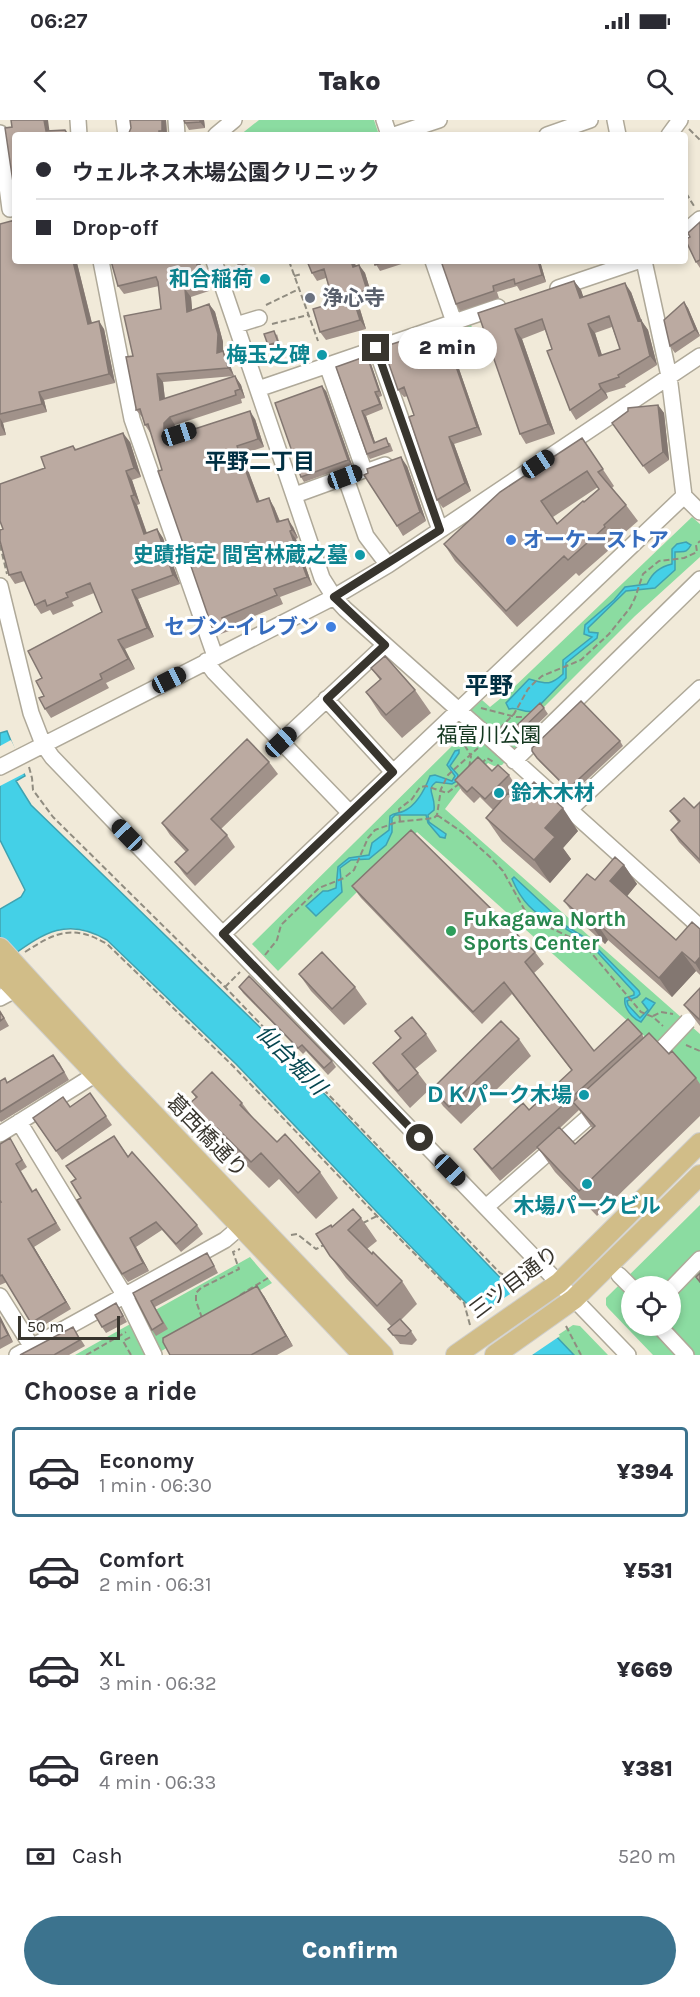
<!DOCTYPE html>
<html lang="en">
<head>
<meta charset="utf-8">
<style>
	body { margin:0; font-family:Karla,"Noto Sans JP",sans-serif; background:#f2f2f3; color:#2b2b33; height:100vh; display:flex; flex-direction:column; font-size:22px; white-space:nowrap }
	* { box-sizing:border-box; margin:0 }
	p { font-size:20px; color:#7c7c81 }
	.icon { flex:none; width:33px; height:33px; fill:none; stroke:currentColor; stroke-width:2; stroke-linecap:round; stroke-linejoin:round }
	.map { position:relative; height:1235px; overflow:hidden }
	.details { display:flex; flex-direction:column; background:#fff; flex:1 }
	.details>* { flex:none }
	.top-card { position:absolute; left:12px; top:12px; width:676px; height:132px; border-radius:6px; box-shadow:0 3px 9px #0003; display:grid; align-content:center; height:132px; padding:0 24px; background:#fff }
	.tools { position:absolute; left:621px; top:1156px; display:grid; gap:12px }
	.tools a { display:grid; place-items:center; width:60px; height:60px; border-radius:50%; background:#fff; box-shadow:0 3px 9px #0003; font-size:30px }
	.scale { position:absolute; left:18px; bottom:15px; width:102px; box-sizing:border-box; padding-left:6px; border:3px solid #38352e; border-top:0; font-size:16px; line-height:21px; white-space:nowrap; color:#38352e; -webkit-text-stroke:4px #fff; paint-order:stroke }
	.end { position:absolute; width:27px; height:27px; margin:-14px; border:8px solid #38352e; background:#fff; box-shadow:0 0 0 3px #fff }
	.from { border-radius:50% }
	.bubble { position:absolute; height:42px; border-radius:21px; background:#fff; box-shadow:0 3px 9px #0003; font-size:20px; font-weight:800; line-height:42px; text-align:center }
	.car { position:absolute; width:18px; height:36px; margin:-18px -9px; border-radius:8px; box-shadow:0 0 4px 2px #0007; background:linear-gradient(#222 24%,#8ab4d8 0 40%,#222 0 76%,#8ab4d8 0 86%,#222 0) }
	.top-card b { display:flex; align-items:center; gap:21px; height:57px; font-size:22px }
	.top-card b+b { border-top:2px solid #e1e1e2 }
	.top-card i { width:15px; height:15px; background:#2b2b33 }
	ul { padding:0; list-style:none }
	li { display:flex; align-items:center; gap:18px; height:90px; margin:0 12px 9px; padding:0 12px; border:3px solid transparent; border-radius:6px }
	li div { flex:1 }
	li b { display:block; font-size:22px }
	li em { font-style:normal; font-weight:800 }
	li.selected { border-color:#3c738e }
	li>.icon { width:54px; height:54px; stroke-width:1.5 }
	h2 { padding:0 24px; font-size:27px; line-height:72px }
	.pay { display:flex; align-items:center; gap:15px; height:66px; padding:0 24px; font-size:22px }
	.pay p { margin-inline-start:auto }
	.action { display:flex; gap:12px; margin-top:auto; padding:12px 24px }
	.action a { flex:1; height:69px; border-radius:36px; background:#3c738e; color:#fff; font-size:24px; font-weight:800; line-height:69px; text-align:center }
	.status { display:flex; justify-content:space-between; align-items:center; height:42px; padding:0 30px; background:#fff; direction:ltr }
	.status svg { height:16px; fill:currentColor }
	header { display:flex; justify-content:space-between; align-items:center; height:78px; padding:0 24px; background:#fff; font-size:27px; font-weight:800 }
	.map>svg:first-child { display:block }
</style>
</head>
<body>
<div class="status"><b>06:27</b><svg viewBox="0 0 49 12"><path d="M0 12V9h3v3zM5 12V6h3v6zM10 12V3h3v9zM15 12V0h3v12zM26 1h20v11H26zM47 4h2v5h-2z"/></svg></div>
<header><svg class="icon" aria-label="back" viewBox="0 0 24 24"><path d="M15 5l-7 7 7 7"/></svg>Tako<svg class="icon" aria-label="search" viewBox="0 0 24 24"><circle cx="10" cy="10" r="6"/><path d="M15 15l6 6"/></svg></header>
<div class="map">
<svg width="700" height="1235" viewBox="0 0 700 1235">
	<rect width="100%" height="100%" fill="#f1ead9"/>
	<path fill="#8bdca1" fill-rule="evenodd" d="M259,0H374L379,15H240Z
		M470,202L477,222L437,236L430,215Z
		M692,397L700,404V437L635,496L518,613L524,621L502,645L494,646L488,643L460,669L445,689L700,914V966L417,712L278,851L252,824L455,623L446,613L482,580L490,587L511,570Z
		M700,1085V1235H653L608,1188L606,1185V1178ZM632,1167H670V1206H632Z
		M250,1137L272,1163L155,1235H75Z
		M573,1205L580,1206L608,1235H528Z"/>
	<path fill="#44d0e7" stroke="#40a2b0" stroke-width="1.5" d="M686,422L691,425C686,434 684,431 675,432V450L655,468L626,471L588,508L589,512L598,513L597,518L566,543V558L534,591C525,594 517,586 509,589L506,583L529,559C545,563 549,567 563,554V540L592,517L584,514L585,505L614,480L625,467L647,464C653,452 660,447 672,444V429L677,424Z
		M7,611L25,656L16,661L31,685L272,919L574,1235H517L376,1091L236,944L107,820C62,793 37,819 0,844V789L21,777L25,770L0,720V613Z
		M459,630V633L450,646L458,655L457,661L452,664L436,662C425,670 436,675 434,690L428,695L429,702L446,714L445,718L440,717L428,703L426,695H395L392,698V712L386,725L369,739L351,740L340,748L342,772L316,796L306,786L323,771H328L336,768L338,747L349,738L369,735L372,723L389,710L390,696C395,692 398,694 404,691C417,685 425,669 430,656L435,655L452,661L455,656L447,645L455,631Z
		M514,757L557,797L552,801C532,794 520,778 512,759Z
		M566,806L589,820L639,871L640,874L637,877L627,881L628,885L640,898L648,890L642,882L646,878L655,883L641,902C633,899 623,888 625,878L634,875V872L589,823L566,809Z"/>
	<path fill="#f1ead9" d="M11,620L27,652L0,666V626Z
		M516,1170L560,1216L532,1235H513L476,1197Z"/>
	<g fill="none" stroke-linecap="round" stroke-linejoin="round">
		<defs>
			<path id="minor" d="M78,0L79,15
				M124,0L126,15
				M176,0L177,15
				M384,0L389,15
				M615,0L618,15
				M0,13L10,89
				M216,15L234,0
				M394,15L439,0
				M547,15L590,0
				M669,15L680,0
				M686,111L700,99
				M101,141L132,299L215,536
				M214,141L322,458L334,477L345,489L473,603
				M433,141L454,202
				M644,141L669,256L684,376L700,392
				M558,168L638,141
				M236,205L259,198
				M376,228L440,410
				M327,245L364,350
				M258,269L498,187
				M345,356L366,416L388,445
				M295,375L364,350H371L385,345
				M0,466L31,593L43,624L52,637L628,1235
				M206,541L214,552L350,693
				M326,579L393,652
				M281,622L385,525
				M502,629L700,807
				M514,641L700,459
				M0,647L334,477L388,445L700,236
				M569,690L700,568
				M223,814L684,376
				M0,878L15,870
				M19,1002L125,1176L154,1235
				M0,1014L96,954
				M486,1087L600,987
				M619,1155L632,1168
				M670,1170L700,1139
				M0,1176L32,1227
				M659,1206L686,1235
				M17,1235L225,1120L240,1107"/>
			<path id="major" d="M0,828L116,955L383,1235
				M0,853L363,1235
				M456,1235L559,1163L700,1023
				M495,1235L574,1179L700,1055"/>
		</defs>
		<use href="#minor" stroke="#afa999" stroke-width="18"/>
		<use href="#major" stroke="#cfcfcd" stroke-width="22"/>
		<path stroke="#908c80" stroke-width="2" stroke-dasharray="6 3" stroke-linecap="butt" d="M689,9L700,20
			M686,73L694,86
			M289,141L318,221
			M294,156L302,154
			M266,185L299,169
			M272,204L308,195
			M0,425L7,454
			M481,588L516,597H528
			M500,608L514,594L528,569L536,561L542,556L581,540L609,514L630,488L635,478L643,454L659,441L684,438L697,432L696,425L700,421
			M462,611L458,614L471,636L469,648
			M517,619L515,612L519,608
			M481,644L487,638L495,643
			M29,647L32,658L33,670L53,697L225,867L500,1153L528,1165
			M437,695L462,712L490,737L503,751L529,798L583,823L641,892L653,897L663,906
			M400,701L399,689L412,679L420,667L426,666L447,673L459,664
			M25,832C56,812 73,804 107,824L233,946L377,1096L464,1183L470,1205
			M265,835L277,820L281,805L319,768L344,758L354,750L368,718L375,710L397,702L434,698L437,695L441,669L448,655L478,628
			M225,867L240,852
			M653,896L661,892L673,894
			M686,925L700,931
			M363,1103L377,1096
			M291,1115L297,1114L316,1129L324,1125
			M240,1175L268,1158
			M202,1198L196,1181V1173L201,1168L239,1149L233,1132L240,1129
			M566,1206L581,1235
			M86,1235L126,1212
			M131,1235L123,1221L131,1217"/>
		<use href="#minor" stroke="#fff" stroke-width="15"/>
		<use href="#major" stroke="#d1bd88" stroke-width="20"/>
		<defs>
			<path id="minor-bridge" d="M473,603L502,629
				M657,934L688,901"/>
		</defs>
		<use href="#minor-bridge" stroke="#afa999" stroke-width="18" stroke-linecap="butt"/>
		<use href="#minor-bridge" stroke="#fff" stroke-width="15"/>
	</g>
	<path fill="#a1928a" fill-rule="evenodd" d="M166,0L167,15H128L131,8Z
		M184,0H204L205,8L189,10L185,3Z
		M700,102V148L696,142L690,117Z
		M0,104L15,141H87L77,143L92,203L104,209L115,263L44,280L47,292L3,303L6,315L0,316Z
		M111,141H200L201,149L209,171L191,177L192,190L209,184L215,192L223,222V232L228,240L234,256L163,262L165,279L235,256L241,265L245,278L241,279L242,283L175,305L170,311V314L176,315L255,299L264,327L242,334L260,382L274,387L280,401L293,407L298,418L296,419L312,465L280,477L283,484L228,507L229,511L218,515L212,507L151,314L145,305L143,298L136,290L133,236L161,189L159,166L124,174L118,166Z
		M235,141H255L239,147Z
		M307,141H354L356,146L359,145L365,153L373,179L360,183L361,186H359L366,209L326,220L320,212L330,184L331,174L326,158L317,161L312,153Z
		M374,141H411L380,151Z
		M540,141L546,162L520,171L517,166L497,172L499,178L460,191L456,184Z
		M574,161L581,170L583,177L631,172L641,200L648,210L657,245L625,265L626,267L606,273L608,278L576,300L570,290L552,229L545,210L522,219L555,314L526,324L520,314L478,193ZM612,207L620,229L602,235L595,213Z
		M684,182L688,188L700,216L675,233L670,226Z
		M277,214L280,225L270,228L268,225Z
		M411,218L416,226L423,245L457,243L482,315L454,324L471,371L443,388L437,380L414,295L408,276L404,277L398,270Z
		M367,236L370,241L382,276L379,277L383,289L366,296L375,322L390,323L393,331L370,339L367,334L336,247Z
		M326,271L352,345L304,362L301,357Z
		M658,285L664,293L669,340L649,354L612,303Z
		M582,318L614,366L612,368L626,385L638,401L615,421L617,423L579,456L576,453L517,507L455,441L444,424ZM598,367L599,369L557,403L553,397Z
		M130,322L141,357L132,360L140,384L137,385L147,413L157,409L163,418L180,464L138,479L154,517L125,529L135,549L106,563L109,568L51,598L45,589L42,558L102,492L94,473L72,482L74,486L53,495L50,490L41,494L35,485L25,461L15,464L9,455L3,409L45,348L73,326L76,329Z
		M407,346L426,401L403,416L397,406Z
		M371,548L415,570L431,593L402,618L381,595L366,572L380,560Z
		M544,588L548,594L523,618L515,607Z
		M620,621L623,626L572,674L540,642L532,631Z
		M269,642L278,654L221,709L227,715L235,727L195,766L184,754L175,742L186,732L170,715L162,703Z
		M492,651L509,655L516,666L508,674L517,681L578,711L563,728L571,739L550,763L502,721L486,698L503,679L493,690L480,677L474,683L462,671L455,660Z
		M700,682V744L679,722L671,710L678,702L670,691L694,688Z
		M624,745L637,764L627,776L676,820L700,809V855L696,851L672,877L608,820L605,824L578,800L564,781L595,760Z
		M352,766L535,832L544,844L534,853L594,931L642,914L644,918L669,934L696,958L700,964V996L597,1096L555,1052L538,1028L500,1061L483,1041L474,1029L529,990L572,951L512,874L482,904L361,778ZM579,990L592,1008L575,1024L560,1008Z
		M299,854L355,867L367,884L344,905L311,871Z
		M239,867L332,941L336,947L328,955L306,931L303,934L243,873Z
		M700,868V906L684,885Z
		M0,890L9,906L0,911Z
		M395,911L426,914L437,931L415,949L430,969L410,988L385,959L373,943L400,918Z
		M519,919L531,936L461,1004L443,986L432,969Z
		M59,942L69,960L1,1002L0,1001V961L7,962Z
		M192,972L242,983L254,999L277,1022L320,1052L338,1078L316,1099L279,1059L269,1068L235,1034L233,1036L208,1010L189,984L196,978Z
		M90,973L112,1005L62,1040L33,998L70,987Z
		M114,1016L128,1036L197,1105L203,1114L181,1132L162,1110L136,1127L149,1151L128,1162L122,1154L81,1078L76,1059Z
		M10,1018L27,1047L21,1051L33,1071L41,1077L61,1110L34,1127L71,1189L36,1210L7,1162L0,1165V1082H1Z
		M361,1098L377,1121L367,1129L402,1161L417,1184L401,1200L411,1211L417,1220L412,1225L400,1224L388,1209L391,1206L346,1158L330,1136L332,1107Z
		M211,1139L218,1153L155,1187L168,1209L156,1216L152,1210L133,1173Z
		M264,1176L293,1226L277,1235H170Z
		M116,1183L120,1189L127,1202L106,1213L102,1207Z
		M0,1196L13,1222L0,1229Z
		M73,1207L85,1226L69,1235H20Z"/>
	<path fill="#837771" d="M44,0H48L50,15L46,11Z
		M162,0H166L167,15H166L162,11Z
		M200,0H204L205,8L200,2Z
		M73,141H75L77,143L94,212L88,204Z
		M196,141H200L201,149L209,171L203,163Z
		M351,141H354L359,155L353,147Z
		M538,141H540L546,162L542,155Z
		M359,145L365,153L373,179L367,170Z
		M574,161L581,170L587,187L580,178Z
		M625,163L631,172L642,202L641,200L648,210L657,245L650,236Z
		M185,169L191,177L193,200L187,192Z
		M353,178L359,186L366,209L360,200Z
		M684,182L688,188L700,216L695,210Z
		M209,184L215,192L223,222V232L228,240L234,256L217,233Z
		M99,201L104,209L115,263L109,254Z
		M588,204L595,213L605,245L599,236Z
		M515,209L522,219L555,314L548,304Z
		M411,218L416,226L426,253L421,246Z
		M452,235L457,243L482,315L477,307Z
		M367,236L370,241L382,276L379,271Z
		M157,254L163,262L166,289L160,280Z
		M235,256L241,265L245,278L240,269Z
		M599,264L606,273L608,278L601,269Z
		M322,266L326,271L352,345L348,340Z
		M39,272L44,280L47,292L42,284Z
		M375,272L379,277L383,289L380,284Z
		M658,285L664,293L669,340L663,332Z
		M250,291L255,299L264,327L258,319Z
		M362,291L366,296L377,328L374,323Z
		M170,297L175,305L170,311V318L164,309V303Z
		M0,298L3,303L6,315L1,306Z
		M123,313L130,322L141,357L134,348Z
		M449,317L454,324L471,371L465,363Z
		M237,326L242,334L263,391L257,382Z
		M401,337L407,346L426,401L420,392Z
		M126,351L132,360L140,384L134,375Z
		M131,376L137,385L150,423L144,414Z
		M269,378L274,387L283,410L277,402Z
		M288,399L293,407L298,418L292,410Z
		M157,409L163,418L180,464L173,455Z
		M290,411L296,419L312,465L307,457Z
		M132,470L138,479L154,517L147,508Z
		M118,520L125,529L135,549L128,539Z
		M563,688L578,711L563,728L571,739L550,763L534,740L545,708Z
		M624,745L637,764L624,780L610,761Z
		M595,801L608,820L605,824L591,805Z
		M682,832L696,851L672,877L659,858Z
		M700,837V851L695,843Z
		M130,1118L136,1127L149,1151L143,1143Z
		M28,1119L34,1127L71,1189L66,1182Z
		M257,1166L264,1176L293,1226L286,1216Z
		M0,1196L13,1222L8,1215L0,1199Z"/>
	<path fill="#bbaaa1" stroke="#837771" stroke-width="1.5" fill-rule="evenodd" d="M11,0H44L46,11L65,10L68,15H15V62H13L5,8L12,7Z
		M130,0H162V11H159V15H128L131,8Z
		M184,0H200V2L185,3Z
		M15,100V141H73L88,204L99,201L109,254L39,272L42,284L0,294V104Z
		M700,102V140L696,142L686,121V119L690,117L688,113Z
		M111,141H196L203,163L185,169L187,192L209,184L218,214L217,233L223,231L228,248L157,254L160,280L235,256L240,269L235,271L236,275L170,297L164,303V309L171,315H176L250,291L258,319L237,326L257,382L269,378L277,402L288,399L292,410L290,411L307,457L274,469L277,475L222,498L224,503L212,507L158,351L162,350L148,304L145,305L140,289L136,290V288L126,237L133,236L124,196L161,189L158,162L156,157L118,166Z
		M307,141H351L353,147L359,145L367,170L354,174L355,178H353L360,200L320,212L313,189L330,184L328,175L331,174L324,149L312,153Z
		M374,141H387L375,145Z
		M441,141H538L542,155L515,164L514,159L493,166L494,171L456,184Z
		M574,161L580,178L625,163L638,201L641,200L650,236L618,255L619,257L599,264L601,269L570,290L547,231L552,229L542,199L515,209L548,304L520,314L478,193ZM609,196L620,229L599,236L588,204Z
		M684,182L695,210L670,226L664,200Z
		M274,211L278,222L268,225L264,214Z
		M411,218L421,246L452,235L477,307L449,317L465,363L437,380L409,297L414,295L404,267L398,270L383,227Z
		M367,236L379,271L375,272L380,284L362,291L374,323L386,318L389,326L367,334L336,247Z
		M322,266L348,340L301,357L275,283Z
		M658,285L663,332L643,346L612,303L628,291V288Z
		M123,313L134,348L126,351L134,375L131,376L144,414L157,409L173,455L132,470L147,508L118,520L128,539L100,554L102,559L45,589L39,578L44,576L36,561L42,558L28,531L102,492L90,463L66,473L68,477L47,486L45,480L35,485L21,452L9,455L0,421V410L3,409L0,401V364L45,348L41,337L73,326L75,330Z
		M582,318L603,349L598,352L626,385L604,405L605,407L568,440L564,436L506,491L444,424L500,372ZM587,351L599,369L584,382L583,381L557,404L541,381Z
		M401,337L420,392L397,406L364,355L368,353L367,349Z
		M385,536L415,570L386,595L366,572L381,559L371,548Z
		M581,581L620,621L568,669L537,638L532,631V628Z
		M540,583L544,588L519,612L515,607Z
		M247,619L269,642L211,699L227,715L187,754L175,742L188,730L162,703Z
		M478,637L492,651L498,645L509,655L485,679L472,667L467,672L455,660Z
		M534,662L563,688L545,708L555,717L534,740L486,698L508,673L517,681Z
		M684,678L694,688L700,682V740L671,710L680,701L670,691Z
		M411,710L535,832L525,842L594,931L628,899L642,914L492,1049L474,1029L523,983L529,990L572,950L504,862L473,892L352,766Z
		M615,737L624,745L610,761L676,820L692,802L700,809V837L695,843L682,832L659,858L595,801L591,805L564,781L587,754L595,760Z
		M322,832L355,867L332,889L299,854Z
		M249,856L332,941L324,948L302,925L298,928L239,867Z
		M700,868V900L684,885Z
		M0,892L4,898L0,901Z
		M412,897L426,914L402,934L418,953L398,971L373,943L401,918L395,911Z
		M501,901L519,919L449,987L432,969Z
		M649,913L669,934L672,931L696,958L579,1071L537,1027L559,1007L575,1024L595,1006L573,982Z
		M53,935L64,952L0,992V961L5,958L7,963Z
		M212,952L242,983L240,985L277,1022L285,1014L320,1052L298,1073L261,1033L251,1042L217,1008L215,1010L189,984L197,977L192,972Z
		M90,973L106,996L56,1031L33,998L63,977L70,987Z
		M114,1016L128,1037L132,1032L197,1105L176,1124L156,1102L130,1118L143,1143L122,1154L77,1080L81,1078L71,1062L76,1059L66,1046Z
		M10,1018L22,1040L16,1044L32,1072L36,1069L56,1103L28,1119L66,1182L31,1203L2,1155L0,1156V1082H1L0,1080V1024Z
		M353,1089L361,1098L348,1110L372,1134L373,1132L402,1161L377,1186L330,1136L316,1114L331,1105L332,1107Z
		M207,1133L214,1146L151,1181L163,1203L152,1210L133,1173Z
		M700,1153V1162L696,1157Z
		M257,1166L286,1216L251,1235H170L163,1222V1218Z
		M116,1183L123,1196L102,1207L95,1195Z
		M0,1199L8,1215L0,1219Z
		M400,1199L411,1211L405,1216L393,1215L388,1209Z
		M73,1207L80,1220L54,1235H20Z"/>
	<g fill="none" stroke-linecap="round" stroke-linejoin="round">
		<path stroke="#38352e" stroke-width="8" d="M376,228L440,410L334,477L385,525L327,579L393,652L223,814L420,1018"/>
	</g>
	<g fill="#0f9aa8" stroke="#fff" stroke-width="2">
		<circle cx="265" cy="159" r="6"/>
		<circle cx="322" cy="235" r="6"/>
		<circle cx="360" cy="435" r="6"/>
		<circle cx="499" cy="673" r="6"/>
		<circle cx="584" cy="975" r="6"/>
		<circle cx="587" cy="1064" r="6"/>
	</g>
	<circle fill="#6b7280" stroke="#fff" stroke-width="2" cx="310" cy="178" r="6"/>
	<g fill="#3f7fe0" stroke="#fff" stroke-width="2">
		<circle cx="511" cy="420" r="6"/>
		<circle cx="331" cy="507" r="6"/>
	</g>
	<circle fill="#2e9e5b" stroke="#fff" stroke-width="2" cx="451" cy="811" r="6"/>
	<g text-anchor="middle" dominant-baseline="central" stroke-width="6" stroke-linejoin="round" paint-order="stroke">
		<g font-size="21" font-weight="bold" fill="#0d838f" stroke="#fff" text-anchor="end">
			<text x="253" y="159">和合稲荷</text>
			<text x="310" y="235">梅玉之碑</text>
			<text x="348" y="435">史蹟指定 間宮林蔵之墓</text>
			<text x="511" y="673" text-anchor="start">鈴木木材</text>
			<text x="572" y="975">ＤＫパーク木場</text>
			<text x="587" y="1086" text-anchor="middle">木場パークビル</text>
		</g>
		<g font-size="21" font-weight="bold" fill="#5b616d" stroke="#fff" text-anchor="start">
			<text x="322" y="178">浄心寺</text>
		</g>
		<g font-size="21" font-weight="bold" fill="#366cbe" stroke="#fff" text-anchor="start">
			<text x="523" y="420">オーケーストア</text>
			<text x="319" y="507" text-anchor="end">セブン-イレブン</text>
		</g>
		<g font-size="21" fill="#143820" stroke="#fff">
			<text x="489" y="615">福富川公園</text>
		</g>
		<g font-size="21" font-weight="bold" fill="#27864d" stroke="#fff" text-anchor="start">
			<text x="463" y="799">Fukagawa North<tspan x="463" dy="24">Sports Center</tspan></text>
		</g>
		<g font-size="21" fill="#38352e" stroke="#fff">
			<text transform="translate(207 1016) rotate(46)">葛西橋通り</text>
			<text transform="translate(514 1162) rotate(-37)">三ツ目通り</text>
		</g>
		<g font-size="22" font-weight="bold" fill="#002f42" stroke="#fff">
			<text x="260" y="342">平野二丁目</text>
		</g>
		<g font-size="22" font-style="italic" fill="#05454f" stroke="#fff">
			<text transform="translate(291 940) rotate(45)">仙台堀川</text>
		</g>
		<g font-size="24" font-weight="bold" fill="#002f42" stroke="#fff">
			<text x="489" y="566">平野</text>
		</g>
	</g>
</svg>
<div class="tools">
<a><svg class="icon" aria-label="locate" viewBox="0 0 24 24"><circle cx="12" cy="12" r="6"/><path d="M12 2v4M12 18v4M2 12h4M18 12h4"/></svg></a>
</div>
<div class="scale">50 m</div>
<i class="end from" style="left:420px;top:1018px"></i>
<i class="end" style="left:376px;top:228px"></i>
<div class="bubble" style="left:398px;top:207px;width:99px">2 min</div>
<i class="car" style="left:179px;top:314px;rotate:72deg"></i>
<i class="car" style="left:538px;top:344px;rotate:56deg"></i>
<i class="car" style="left:345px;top:357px;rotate:70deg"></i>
<i class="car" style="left:169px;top:560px;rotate:63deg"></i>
<i class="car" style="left:281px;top:622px;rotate:47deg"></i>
<i class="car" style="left:127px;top:715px;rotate:316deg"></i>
<i class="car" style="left:450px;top:1050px;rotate:136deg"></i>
<div class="top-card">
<b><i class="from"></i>ウェルネス木場公園クリニック</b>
<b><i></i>Drop-off</b>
</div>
</div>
<section class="details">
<h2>Choose a ride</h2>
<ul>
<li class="selected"><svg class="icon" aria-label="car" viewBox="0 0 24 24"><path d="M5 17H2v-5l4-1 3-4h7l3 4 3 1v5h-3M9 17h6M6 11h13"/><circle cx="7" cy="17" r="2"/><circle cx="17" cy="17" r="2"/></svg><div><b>Economy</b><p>1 min · 06:30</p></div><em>¥394</em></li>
<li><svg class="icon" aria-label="car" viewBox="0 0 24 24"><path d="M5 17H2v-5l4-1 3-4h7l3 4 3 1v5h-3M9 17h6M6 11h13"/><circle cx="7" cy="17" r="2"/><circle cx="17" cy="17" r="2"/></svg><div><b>Comfort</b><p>2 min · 06:31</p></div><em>¥531</em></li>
<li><svg class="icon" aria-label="car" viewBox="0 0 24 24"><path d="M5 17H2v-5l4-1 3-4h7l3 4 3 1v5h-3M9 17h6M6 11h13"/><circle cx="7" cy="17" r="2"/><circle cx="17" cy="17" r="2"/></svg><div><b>XL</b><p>3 min · 06:32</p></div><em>¥669</em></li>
<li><svg class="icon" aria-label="car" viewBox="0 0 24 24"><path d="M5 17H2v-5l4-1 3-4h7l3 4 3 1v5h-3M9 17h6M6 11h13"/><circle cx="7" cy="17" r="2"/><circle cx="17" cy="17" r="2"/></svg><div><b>Green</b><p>4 min · 06:33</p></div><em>¥381</em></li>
</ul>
<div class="pay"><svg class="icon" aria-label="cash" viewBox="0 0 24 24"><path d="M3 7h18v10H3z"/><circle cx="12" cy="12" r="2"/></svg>Cash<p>520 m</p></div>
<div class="action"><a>Confirm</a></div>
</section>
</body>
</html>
